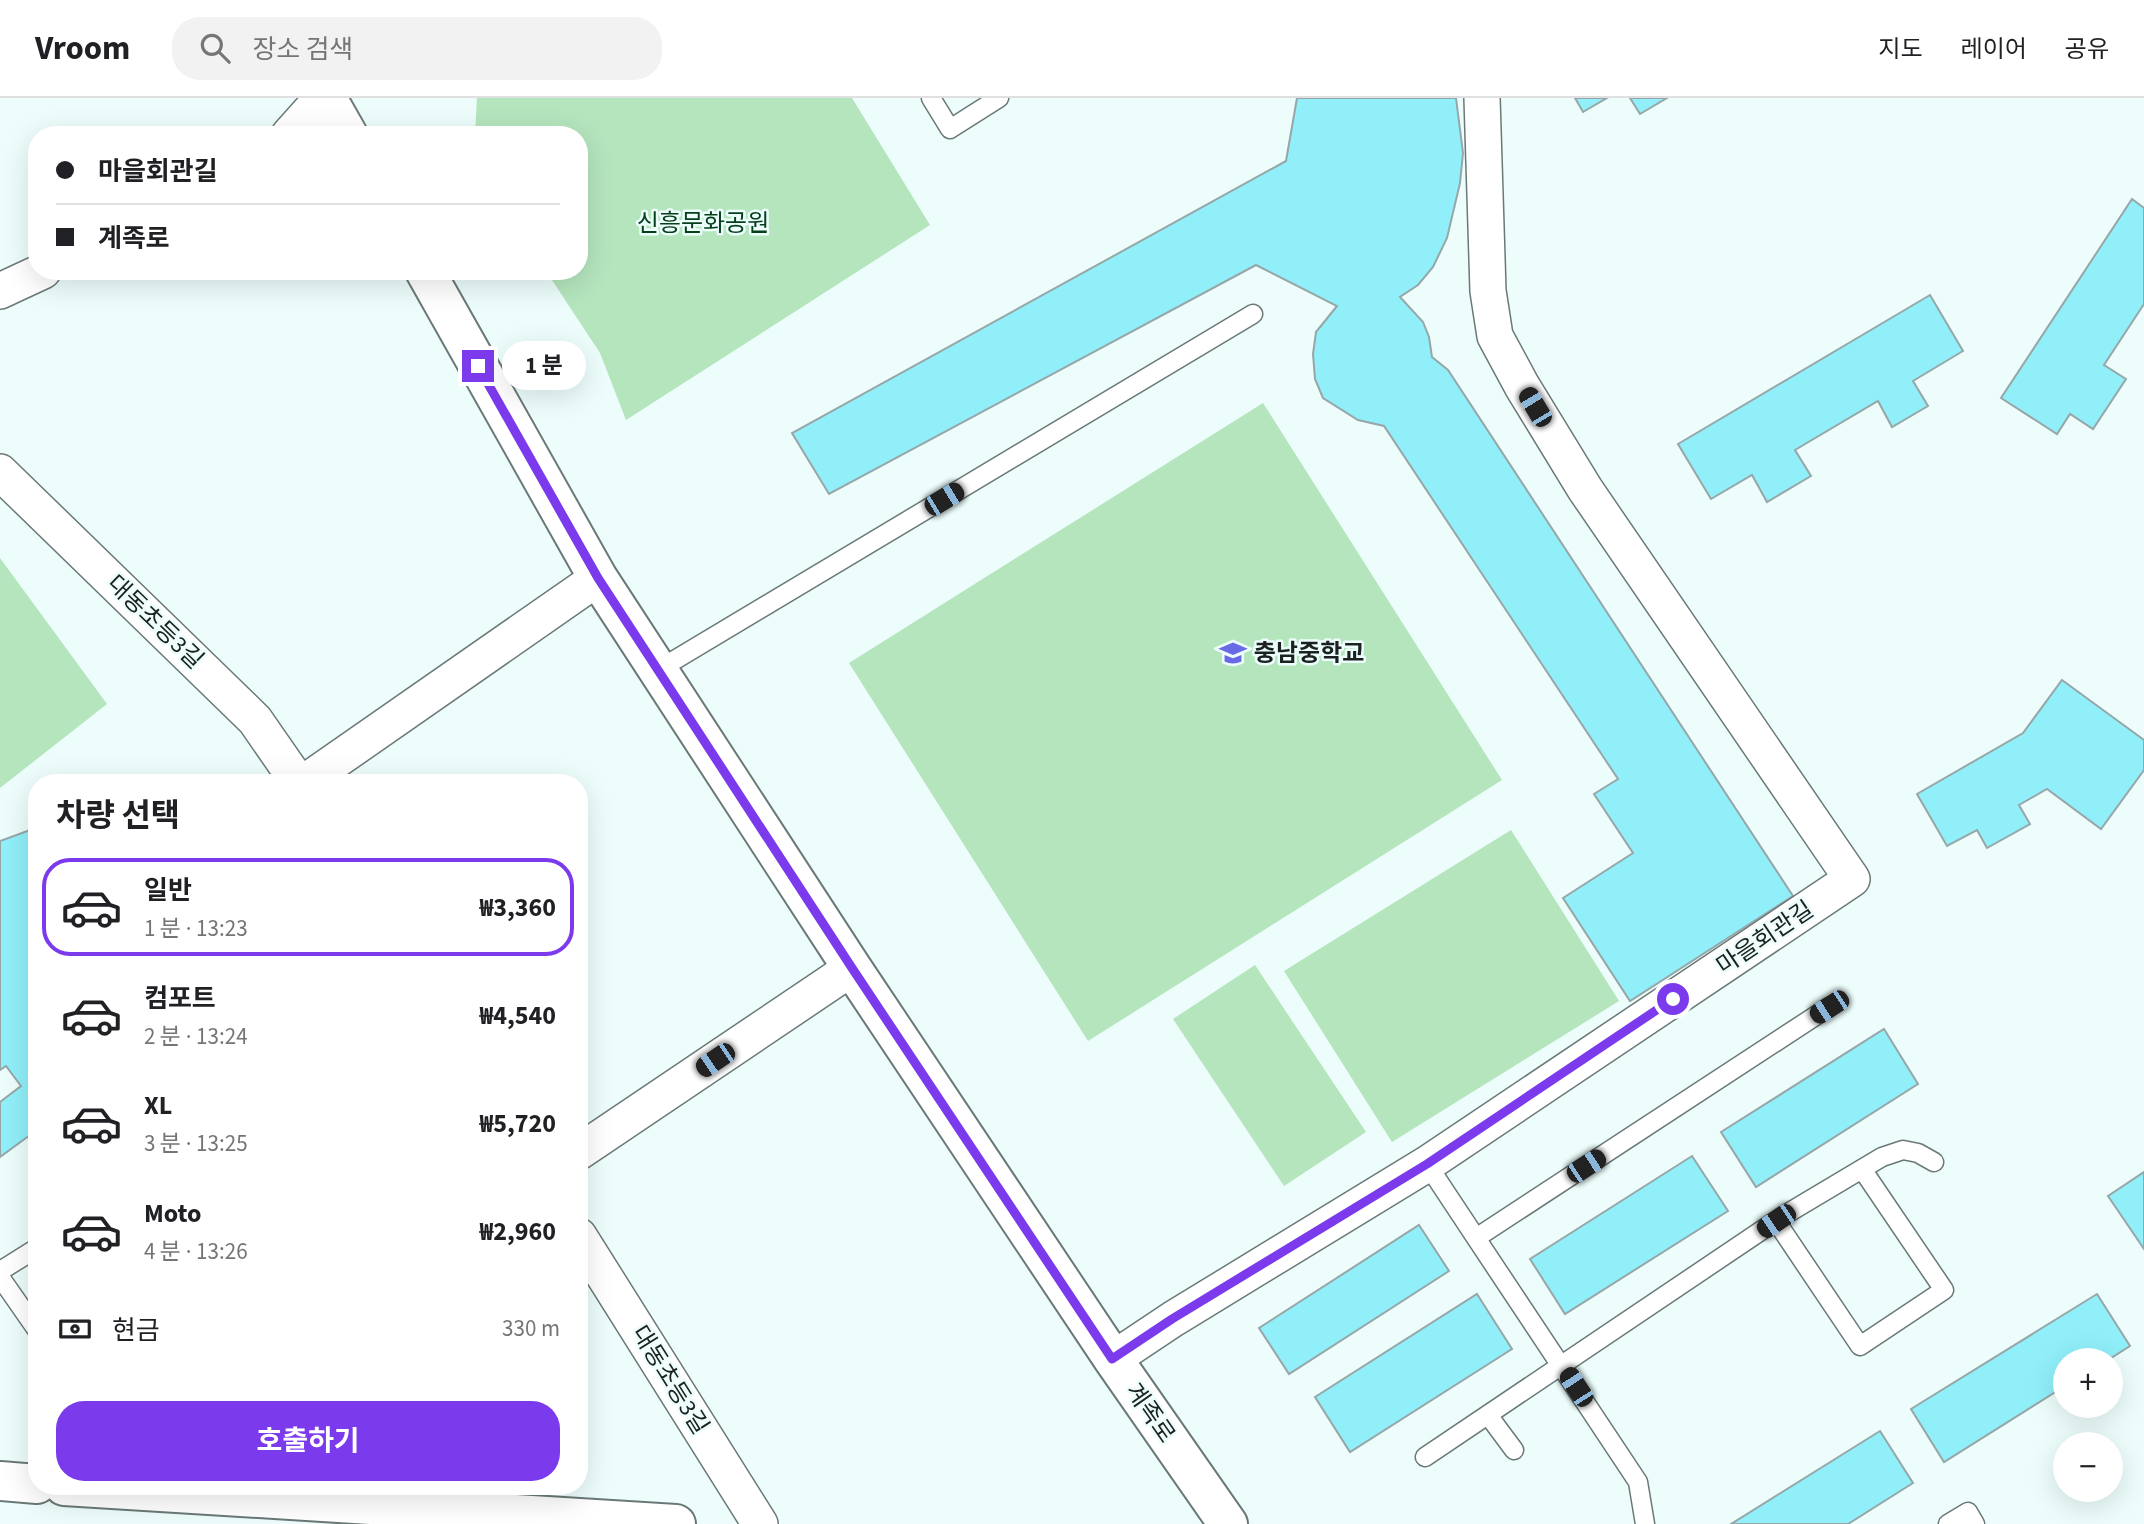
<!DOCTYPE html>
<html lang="ko">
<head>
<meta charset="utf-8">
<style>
	body { margin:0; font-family:"Source Sans 3","Noto Sans KR",sans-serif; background:#f2f2f2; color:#202124; height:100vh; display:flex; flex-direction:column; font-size:26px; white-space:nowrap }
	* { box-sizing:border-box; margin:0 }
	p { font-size:23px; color:#757577 }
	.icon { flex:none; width:38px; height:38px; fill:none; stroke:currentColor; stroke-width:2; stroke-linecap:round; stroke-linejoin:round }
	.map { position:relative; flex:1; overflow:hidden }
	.drawer { position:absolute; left:28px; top:676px; width:560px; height:721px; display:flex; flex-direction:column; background:#fff; border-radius:28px; box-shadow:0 7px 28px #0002 }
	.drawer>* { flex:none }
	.hud { position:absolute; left:28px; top:28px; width:560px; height:154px; border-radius:28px; box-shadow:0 7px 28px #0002; display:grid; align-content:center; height:154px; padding:0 28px; background:#fff }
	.controls { position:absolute; left:2053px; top:1250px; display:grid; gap:14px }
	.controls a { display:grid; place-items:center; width:70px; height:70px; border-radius:50%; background:#fff; box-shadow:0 7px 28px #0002; font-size:35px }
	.end { position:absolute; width:32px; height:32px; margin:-16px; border:9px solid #7c3aed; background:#fff; box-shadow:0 0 0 4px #fff }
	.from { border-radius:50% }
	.bubble { position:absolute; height:49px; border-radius:24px; background:#fff; box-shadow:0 7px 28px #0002; font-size:23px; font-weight:700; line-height:49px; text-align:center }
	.car { position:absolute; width:21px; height:42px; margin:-21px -10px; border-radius:9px; box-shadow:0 0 5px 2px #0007; background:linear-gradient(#222 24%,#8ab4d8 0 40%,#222 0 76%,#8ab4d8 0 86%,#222 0) }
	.hud b { display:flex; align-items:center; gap:24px; height:66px; font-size:26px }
	.hud b+b { border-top:2px solid #e0e0e0 }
	.hud i { width:18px; height:18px; background:#202124 }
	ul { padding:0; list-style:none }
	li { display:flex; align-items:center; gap:21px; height:98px; margin:0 14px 10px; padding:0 14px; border:4px solid transparent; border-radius:28px }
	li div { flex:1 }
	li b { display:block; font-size:26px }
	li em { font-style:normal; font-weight:700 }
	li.selected { border-color:#7c3aed }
	li>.icon { width:63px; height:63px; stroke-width:1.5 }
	h2 { padding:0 28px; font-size:32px; line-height:84px }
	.pay { display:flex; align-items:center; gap:18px; height:77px; padding:0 28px; font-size:26px }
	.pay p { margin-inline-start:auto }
	.cta { display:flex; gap:14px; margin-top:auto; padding:14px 28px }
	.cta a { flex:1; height:80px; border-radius:28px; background:#7c3aed; color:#fff; font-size:28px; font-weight:700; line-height:80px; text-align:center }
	header { display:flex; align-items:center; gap:42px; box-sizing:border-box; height:98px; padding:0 35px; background:#fff; border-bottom:2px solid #e0e0e0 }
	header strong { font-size:33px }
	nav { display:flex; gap:38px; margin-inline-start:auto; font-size:24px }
	.search { width:490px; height:63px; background:#f2f2f2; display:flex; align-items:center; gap:18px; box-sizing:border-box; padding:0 24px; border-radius:28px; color:#757577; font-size:26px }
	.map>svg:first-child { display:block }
</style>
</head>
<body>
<header>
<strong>Vroom</strong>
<div class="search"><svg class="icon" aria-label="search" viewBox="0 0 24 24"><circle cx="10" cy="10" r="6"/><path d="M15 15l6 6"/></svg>장소 검색</div>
<nav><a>지도</a><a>레이어</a><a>공유</a></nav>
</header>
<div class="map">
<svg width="2144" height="1426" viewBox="0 0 2144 1426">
	<rect width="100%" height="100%" fill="#ecfdfb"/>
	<path fill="#b4e5bd" d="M477,0H852L930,127L626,322L600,255L546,173H579V37H475Z
		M1263,305L1502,682L1088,943L849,565Z
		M0,460L107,606L0,690Z
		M1511,732L1619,903L1392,1044L1284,873Z
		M1255,867L1366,1034L1284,1088L1173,921Z"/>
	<path fill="#90eff9" stroke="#97a7a9" stroke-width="2" d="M1297,0H1456L1463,55L1460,85L1447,140L1433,169L1418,187L1400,199L1423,224L1429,239L1432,259L1448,272L1793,798L1630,903L1563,800L1633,755L1594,696L1618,681L1384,328L1358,322L1323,300L1315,281L1313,256L1316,234L1337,208L1256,167L829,396L792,335L1286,63Z
		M1575,0H1607L1583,14Z
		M1630,0H1667L1640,16Z
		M2132,101L2144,110V206L2104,267L2126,281L2093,331L2070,316L2057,336L2001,300Z
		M1930,197L1963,253L1913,283L1928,308L1892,329L1878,303L1795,352L1811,378L1767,404L1752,377L1711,401L1678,346Z
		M2062,582L2144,642V672L2101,731L2047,691L2019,707L2030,726L1987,750L1977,732L1947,748L1917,696L2023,635Z
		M30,732L37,733V1032L0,1059V1004L21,988L6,968L0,972V743Z
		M1884,931L1918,986L1756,1089L1721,1034Z
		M1692,1058L1728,1113L1565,1216L1530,1161Z
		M2144,1074V1151L2108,1098Z
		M1419,1127L1449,1173L1289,1276L1259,1230Z
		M1477,1196L1512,1251L1350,1354L1315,1299Z
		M2097,1196L2130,1248L2108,1262H2065V1288L1944,1364L1911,1311Z
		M1880,1333L1913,1385L1848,1426H1731Z"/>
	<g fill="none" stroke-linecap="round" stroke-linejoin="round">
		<defs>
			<path id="lane" d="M931,0L950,31L999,0
				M658,572L1253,216
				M1427,1066L1476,1140
				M1776,1123L1860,1248L1944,1192L1862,1071
				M0,1173L37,1150
				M0,1179L37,1232
				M1488,1317L1514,1352
				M1425,1359L1783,1118L1882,1059L1903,1052L1918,1055L1934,1064
				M1645,1426L1638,1384L1476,1140L1829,909
				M1948,1426L1968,1414L1975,1426"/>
			<path id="street" d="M289,37L322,0
				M0,193L43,173
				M0,374L255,622L298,684
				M305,684L598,480
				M579,1054L852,870
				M579,1138L760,1426
				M1113,1261L1173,1221L1427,1066L1852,781L1585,391L1522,288L1495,238L1488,193L1482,0"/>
			<path id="secondary" d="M327,0L348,37
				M425,173L598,480L852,870L1113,1261L1228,1426
				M0,1383L37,1386
				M64,1388L676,1426"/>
		</defs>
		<use href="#lane" stroke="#6a7977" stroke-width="21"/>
		<use href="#street" stroke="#6a7977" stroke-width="38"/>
		<use href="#secondary" stroke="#6a7977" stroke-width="42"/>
		<use href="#lane" stroke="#fff" stroke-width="18"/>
		<use href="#street" stroke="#fff" stroke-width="35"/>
		<use href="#secondary" stroke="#fff" stroke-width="38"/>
	</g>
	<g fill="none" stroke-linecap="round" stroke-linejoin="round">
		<path stroke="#7c3aed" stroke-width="9" d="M478,268L598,480L852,870L1112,1261L1172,1221L1427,1066L1673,901"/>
	</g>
	<defs>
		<symbol id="school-bare" viewBox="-9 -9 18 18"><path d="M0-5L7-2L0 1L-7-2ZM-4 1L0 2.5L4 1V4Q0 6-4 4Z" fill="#686be5" stroke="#ecfdfb" stroke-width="2.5" paint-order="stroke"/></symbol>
	</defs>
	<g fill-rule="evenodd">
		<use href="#school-bare" x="1214" y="536" width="38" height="38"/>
	</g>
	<g text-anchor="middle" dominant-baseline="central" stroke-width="5" stroke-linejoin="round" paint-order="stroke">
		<g font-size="24" fill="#05401b" stroke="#ecfdfb">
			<text x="703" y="125">신흥문화공원</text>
		</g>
		<g font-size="24" fill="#1a2120" stroke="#ecfdfb">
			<text transform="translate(155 524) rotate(44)">대동초등3길</text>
			<text transform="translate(1765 840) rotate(-34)">마을회관길</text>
			<text transform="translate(670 1282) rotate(58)">대동초등3길</text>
			<text transform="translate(1150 1315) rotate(55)">계족로</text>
		</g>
		<g font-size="24" font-weight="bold" fill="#1a2120" stroke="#ecfdfb" text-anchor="start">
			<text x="1254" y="555">충남중학교</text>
		</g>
	</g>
</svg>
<div class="controls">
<a>+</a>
<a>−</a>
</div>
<i class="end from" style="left:1673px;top:901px"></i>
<i class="end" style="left:478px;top:268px"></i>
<div class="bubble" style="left:502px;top:243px;width:84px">1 분</div>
<i class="car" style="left:1535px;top:309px;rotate:329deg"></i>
<i class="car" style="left:944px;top:401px;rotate:59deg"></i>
<i class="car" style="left:1829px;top:909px;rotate:237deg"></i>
<i class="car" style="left:715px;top:962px;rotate:236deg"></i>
<i class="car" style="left:1586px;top:1068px;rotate:57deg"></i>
<i class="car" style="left:1776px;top:1123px;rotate:236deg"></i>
<i class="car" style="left:1576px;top:1289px;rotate:327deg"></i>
<div class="hud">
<b><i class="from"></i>마을회관길</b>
<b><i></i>계족로</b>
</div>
<section class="drawer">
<h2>차량 선택</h2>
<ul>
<li class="selected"><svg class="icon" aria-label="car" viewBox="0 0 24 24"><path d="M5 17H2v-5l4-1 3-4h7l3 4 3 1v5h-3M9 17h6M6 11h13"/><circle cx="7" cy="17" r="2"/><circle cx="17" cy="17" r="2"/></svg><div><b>일반</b><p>1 분 · 13:23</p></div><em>₩3,360</em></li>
<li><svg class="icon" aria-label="car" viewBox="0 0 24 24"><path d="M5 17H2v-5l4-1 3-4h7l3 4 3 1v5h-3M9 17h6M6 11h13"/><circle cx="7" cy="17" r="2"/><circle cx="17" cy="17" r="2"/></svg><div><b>컴포트</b><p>2 분 · 13:24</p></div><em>₩4,540</em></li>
<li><svg class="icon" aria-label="car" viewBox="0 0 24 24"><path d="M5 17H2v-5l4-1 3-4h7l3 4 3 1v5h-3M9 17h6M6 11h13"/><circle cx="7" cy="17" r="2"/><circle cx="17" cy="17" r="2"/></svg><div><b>XL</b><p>3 분 · 13:25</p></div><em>₩5,720</em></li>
<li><svg class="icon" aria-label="car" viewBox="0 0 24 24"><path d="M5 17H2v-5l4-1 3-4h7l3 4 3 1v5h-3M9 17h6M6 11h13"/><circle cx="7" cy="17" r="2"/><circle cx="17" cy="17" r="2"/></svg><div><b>Moto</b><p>4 분 · 13:26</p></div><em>₩2,960</em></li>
</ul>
<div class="pay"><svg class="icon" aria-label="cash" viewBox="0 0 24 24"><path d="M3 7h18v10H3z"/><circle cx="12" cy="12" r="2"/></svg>현금<p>330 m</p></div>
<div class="cta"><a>호출하기</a></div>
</section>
</div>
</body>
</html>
